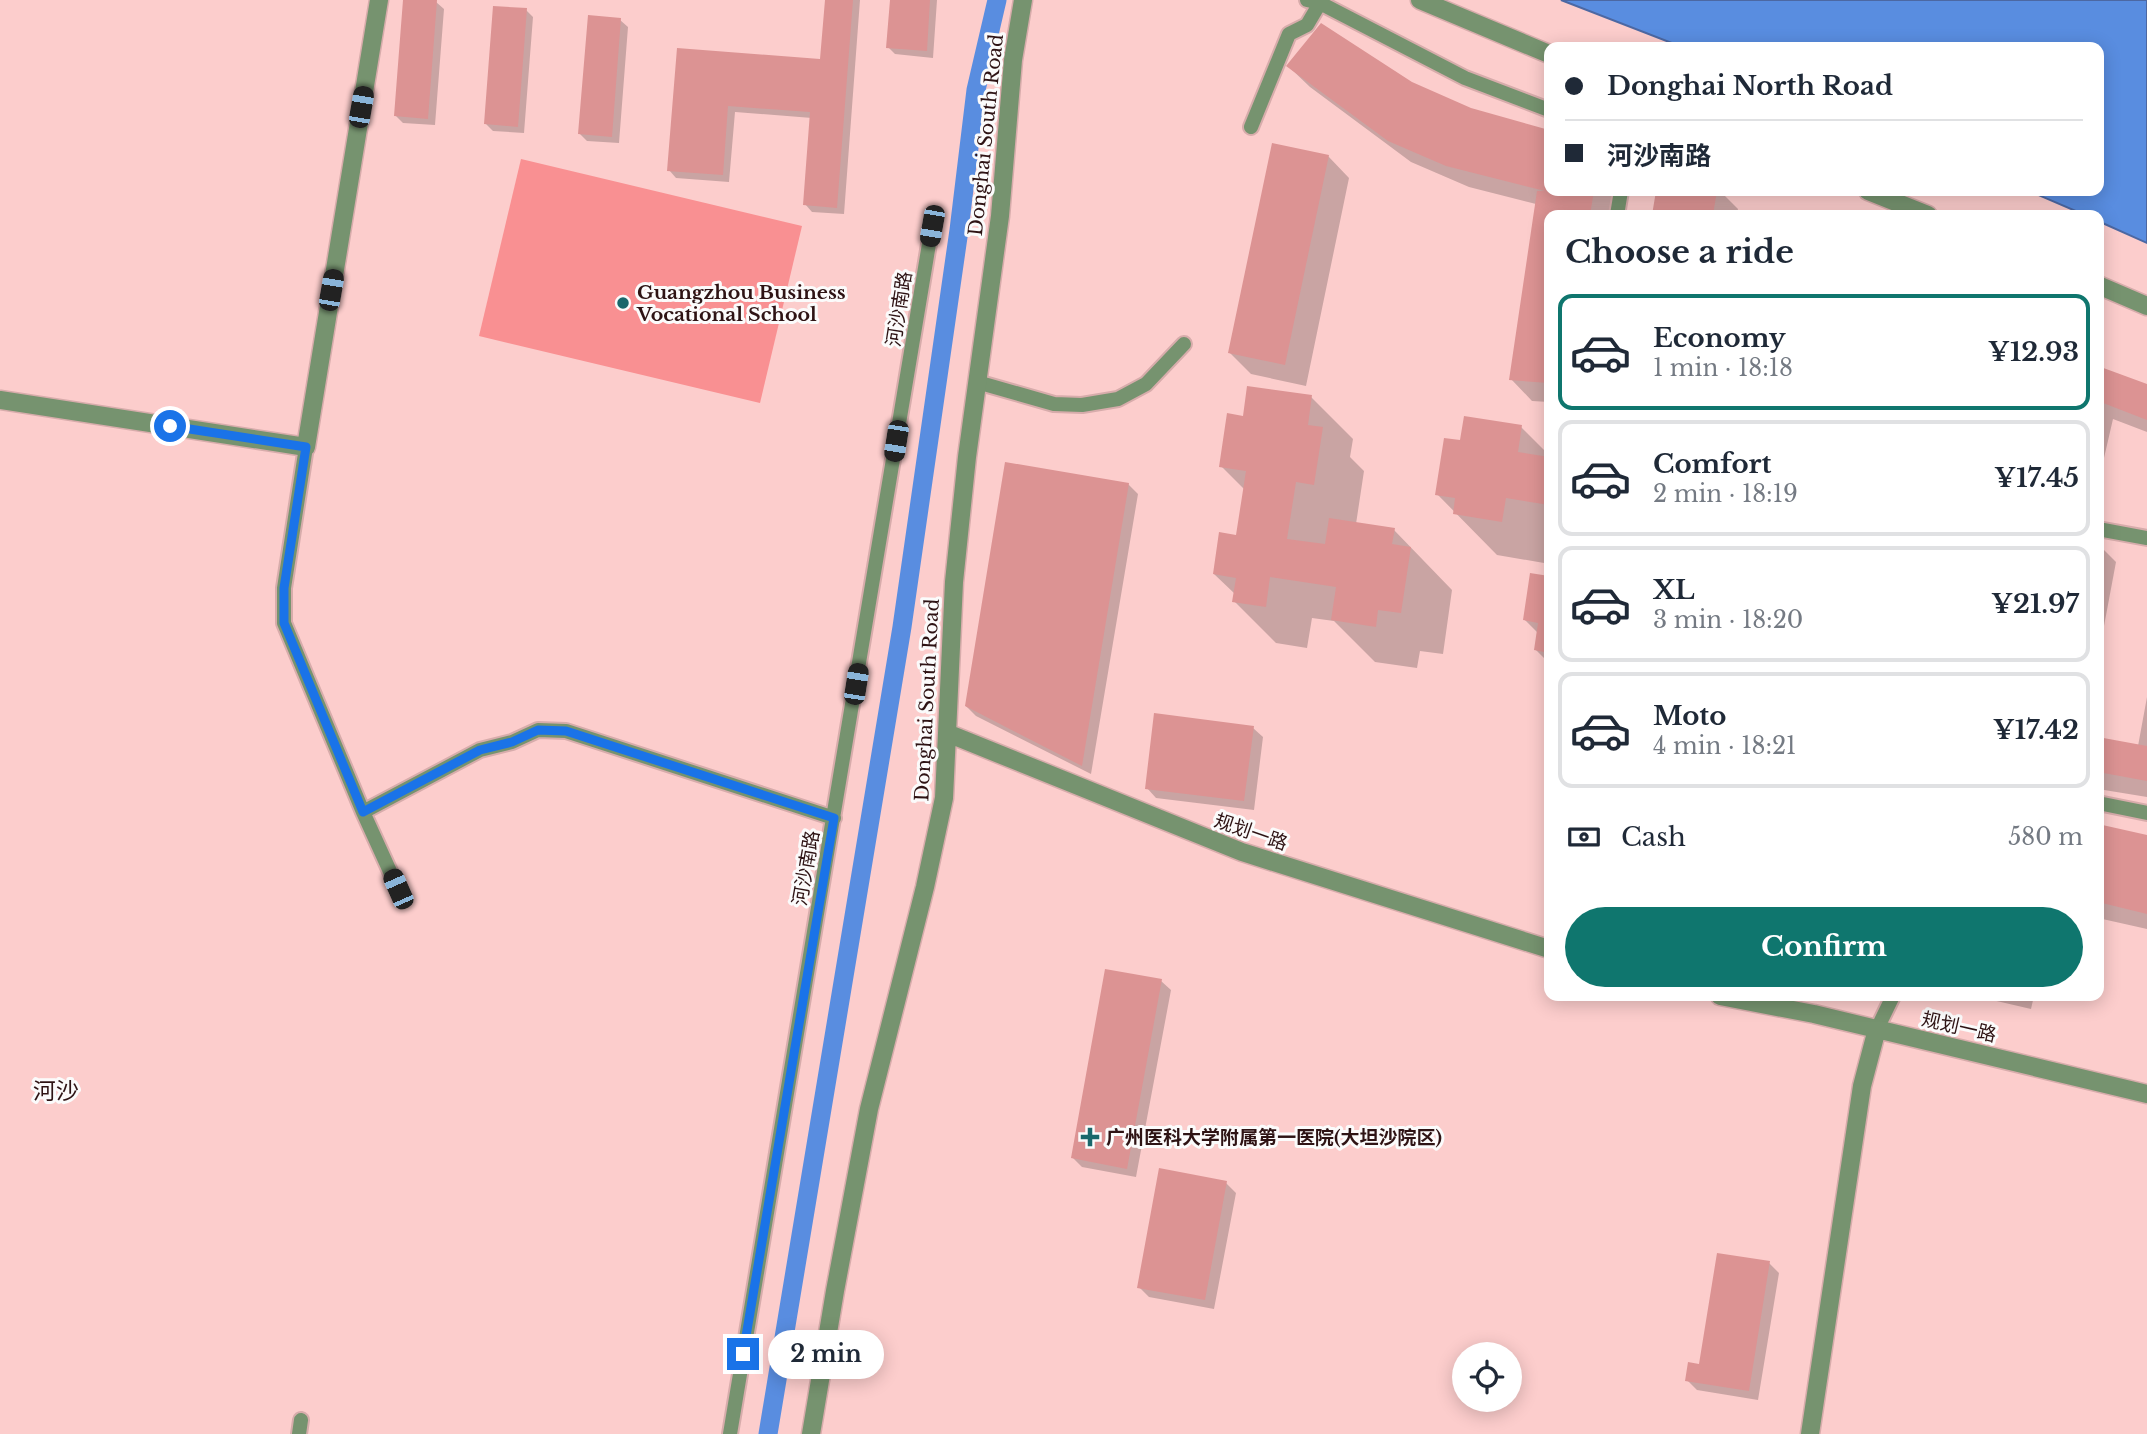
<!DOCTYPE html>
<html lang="en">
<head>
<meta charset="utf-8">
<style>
	body { margin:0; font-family:"Libre Baskerville","Noto Sans SC",serif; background:#f6f6f7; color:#1f2937; height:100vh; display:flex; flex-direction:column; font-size:26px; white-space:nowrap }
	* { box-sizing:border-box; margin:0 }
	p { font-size:23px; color:#747a83 }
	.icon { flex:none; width:38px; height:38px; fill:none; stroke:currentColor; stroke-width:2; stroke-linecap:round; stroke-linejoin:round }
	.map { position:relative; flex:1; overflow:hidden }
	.drawer { position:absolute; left:1544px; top:210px; width:560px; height:791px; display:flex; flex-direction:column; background:#fff; border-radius:14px; box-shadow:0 4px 18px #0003 }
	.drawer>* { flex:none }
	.guide { position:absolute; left:1544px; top:42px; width:560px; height:154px; border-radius:14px; box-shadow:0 4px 18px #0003; display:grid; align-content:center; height:154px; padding:0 21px; background:#fff }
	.tools { position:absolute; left:1452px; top:1342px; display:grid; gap:14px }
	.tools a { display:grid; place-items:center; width:70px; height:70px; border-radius:50%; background:#fff; box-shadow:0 4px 18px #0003; font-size:35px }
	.end { position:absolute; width:32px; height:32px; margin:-16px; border:9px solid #1a73e8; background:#fff; box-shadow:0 0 0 4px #fff }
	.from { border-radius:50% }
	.bubble { position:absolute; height:49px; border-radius:24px; background:#fff; box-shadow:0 4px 18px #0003; font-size:23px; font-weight:700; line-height:49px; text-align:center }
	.car { position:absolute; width:21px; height:42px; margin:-21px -10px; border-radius:9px; box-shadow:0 0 5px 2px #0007; background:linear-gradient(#222 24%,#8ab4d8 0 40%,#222 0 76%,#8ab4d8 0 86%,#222 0) }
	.guide b { display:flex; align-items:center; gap:24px; height:66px; font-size:26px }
	.guide b+b { border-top:2px solid #e0e1e3 }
	.guide i { width:18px; height:18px; background:#1f2937 }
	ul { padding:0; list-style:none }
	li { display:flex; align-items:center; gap:21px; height:116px; margin:0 14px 10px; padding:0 7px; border:4px solid #e0e1e3; border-radius:14px }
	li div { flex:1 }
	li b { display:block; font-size:26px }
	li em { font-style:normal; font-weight:700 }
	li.on { border-color:#0f766e }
	li>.icon { width:63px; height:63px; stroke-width:1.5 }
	h2 { padding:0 21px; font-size:32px; line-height:84px }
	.pay { display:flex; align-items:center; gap:18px; height:77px; padding:0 21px; font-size:26px }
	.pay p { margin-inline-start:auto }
	.primary-button { display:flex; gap:14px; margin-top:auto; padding:14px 21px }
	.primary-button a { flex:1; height:80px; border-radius:42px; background:#0f766e; color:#fff; font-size:28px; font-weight:700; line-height:80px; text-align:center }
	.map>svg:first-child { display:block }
</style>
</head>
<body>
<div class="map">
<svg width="2147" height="1434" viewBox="0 0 2147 1434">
	<rect width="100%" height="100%" fill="#fccdcc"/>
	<path fill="#f99092" d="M521,159L802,226L760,403L479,336Z"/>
	<path fill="#598de0" stroke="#4c68a3" stroke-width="2" d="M1561,0H2147V243L2098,221V215H2085L2029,191H2098V47H1682Z"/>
	<path fill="#0003" d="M405,0L436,2L444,9L435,125L403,123L396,116Z
		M827,0H860L844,214L812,212L805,204L812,118L735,112L729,182L676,178L669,170L678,50L822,61Z
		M892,0H937L933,58L895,54L888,47Z
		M526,10L533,17L524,133L493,131L486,124Z
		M620,20L628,27L619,143L587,141L580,134Z
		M1288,66L1412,83L1549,191H1619L1615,215H1549V402L1532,401L1511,379L1536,204L1469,187L1411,162L1310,87Z
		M1328,156L1349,178L1306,386L1251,374L1230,353Z
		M1658,191H1720L1738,209L1737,215H1654Z
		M2098,368L2147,387V432L2113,419L2098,484Z
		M1311,397L1353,439L1350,457L1364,471L1356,524L1394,530L1452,590L1443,654L1420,651L1417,668L1375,662L1334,621L1312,618L1307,648L1276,643L1234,601L1235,594L1214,574L1237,537L1244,489L1221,466L1244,418Z
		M1521,427L1549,455V540L1544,563L1497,555L1437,494L1462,442Z
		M1128,484L1138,494L1091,774L976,716L966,706Z
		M2098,544L2116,562L2098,658Z
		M1549,577V663L1536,650L1538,633L1525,620Z
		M2147,697V797L2098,789V739L2138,746Z
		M1253,728L1263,737L1254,810L1156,798L1147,788Z
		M2098,826L2147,837V929L2098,918Z
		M1161,981L1171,990L1136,1177L1082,1167L1073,1158Z
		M1975,996H2034L2031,1009Z
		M1226,1183L1236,1193L1214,1309L1149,1297L1139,1287Z
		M1769,1263L1779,1273L1758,1400L1697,1390L1687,1380L1700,1366Z"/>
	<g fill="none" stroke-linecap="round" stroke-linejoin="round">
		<path stroke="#598de0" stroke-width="19" d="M768,1434L902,627L959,230L976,90L997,0"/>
	</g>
	<path fill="#dc9393" d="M403,0H437L428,119L394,116Z
		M825,0H853L837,208L803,205L810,112L728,106L723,175L667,171L677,48L820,59Z
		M890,0H930L927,51L886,48Z
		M493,6L527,8L518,127L484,124Z
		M588,15L621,18L612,137L578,134Z
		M1321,23L1412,82L1471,108L1549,130V191H1594L1590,215H1549V383L1509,380L1537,191H1545L1446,166L1388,141L1286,66Z
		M1272,143L1329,155L1285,365L1228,353Z
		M1656,191H1717L1713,215H1652Z
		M2098,366L2147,384V420L2098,401Z
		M1247,386L1312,395L1308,425L1323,427L1314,485L1296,482L1287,539L1325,544L1329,518L1395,528L1392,544L1411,547L1401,613L1378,610L1376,627L1331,620L1336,587L1270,577L1266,607L1232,602L1236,578L1213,574L1219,532L1236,535L1246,471L1219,467L1227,413L1243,416Z
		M1464,416L1522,425L1518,452L1549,457V505L1506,498L1502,522L1453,514L1455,498L1435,495L1444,438L1460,440Z
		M1005,462L1129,483L1082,766L965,706Z
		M1530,573L1549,576V653L1534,650L1538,623L1523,620Z
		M1154,713L1254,726L1244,801L1145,789Z
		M2098,737L2147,746V781L2098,772Z
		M2098,824L2147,835V914L2098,902Z
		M1105,969L1162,979L1127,1169L1071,1158Z
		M1159,1168L1227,1181L1205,1300L1137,1288Z
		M1717,1253L1770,1261L1749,1391L1685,1381L1688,1362L1699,1364Z"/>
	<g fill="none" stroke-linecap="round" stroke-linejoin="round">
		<defs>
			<path id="minor" d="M1307,0L1320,3L1465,78L1549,110
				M1251,127L1289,34L1307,25L1320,3
				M1617,215L1621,191
				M977,382L1054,404L1082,405L1118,399L1146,384L1184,344
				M306,447L284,588V623L363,812L398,889
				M2098,529L2147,538
				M2098,803L2147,813
				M363,812L480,750L512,742L538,730L566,731L834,818
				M1877,1029L1893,996
				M299,1434L301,1420
				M730,1434L932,226"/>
			<path id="tertiary" d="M1420,0L1549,54
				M1868,191L1928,215
				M2098,285L2147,306
				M0,400L306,447L379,0
				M947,733L1242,852L1549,949
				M1720,996L1814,1014L2147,1094
				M811,1434L835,1291L869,1109L925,887L944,798L954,582L967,457L1000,216L1013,60L1023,0
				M1810,1434L1862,1086L1877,1029"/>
		</defs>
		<use href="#minor" stroke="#d7acab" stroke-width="18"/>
		<use href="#tertiary" stroke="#d7acab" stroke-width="21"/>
		<use href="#minor" stroke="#76936f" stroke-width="14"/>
		<use href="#tertiary" stroke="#76936f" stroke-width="18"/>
	</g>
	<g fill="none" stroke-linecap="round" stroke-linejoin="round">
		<path stroke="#1a73e8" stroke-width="9" d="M170,426L306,447L284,588V623L363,812L480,750L512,742L538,730L566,731L834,818L743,1354"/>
	</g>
	<g fill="#19676b" stroke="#fbfbfb" stroke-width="2.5">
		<circle cx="623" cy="303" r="7"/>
		<path d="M1086.5 1126.5h7v7h7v7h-7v7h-7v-7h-7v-7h7z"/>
	</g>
	<g text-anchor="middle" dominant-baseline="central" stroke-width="6" stroke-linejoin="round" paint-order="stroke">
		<g font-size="19" fill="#2e1314" stroke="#fbfbfb">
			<text transform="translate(986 135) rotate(-84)">Donghai South Road</text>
			<text transform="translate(899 309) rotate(-81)">河沙南路</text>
			<text transform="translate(927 700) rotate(-87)">Donghai South Road</text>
			<text transform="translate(1251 832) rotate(19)">规划一路</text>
			<text transform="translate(806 868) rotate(-80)">河沙南路</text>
			<text transform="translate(1959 1027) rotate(13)">规划一路</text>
		</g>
		<g font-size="19" font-weight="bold" fill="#2e1314" stroke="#fbfbfb" text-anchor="start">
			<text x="637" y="292">Guangzhou Business<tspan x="637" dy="22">Vocational School</tspan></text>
			<text x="1106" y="1137">广州医科大学附属第一医院(大坦沙院区)</text>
		</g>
		<g font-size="23" fill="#2e1314" stroke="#fbfbfb">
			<text x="56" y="1091">河沙</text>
		</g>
	</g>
</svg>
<div class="tools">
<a><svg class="icon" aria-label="locate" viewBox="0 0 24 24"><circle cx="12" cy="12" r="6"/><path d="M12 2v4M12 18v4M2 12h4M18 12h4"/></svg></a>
</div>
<i class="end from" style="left:170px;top:426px"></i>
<i class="end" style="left:743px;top:1354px"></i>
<div class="bubble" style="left:768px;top:1330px;width:116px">2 min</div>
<i class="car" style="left:361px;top:107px;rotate:10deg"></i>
<i class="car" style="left:932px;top:226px;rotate:190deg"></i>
<i class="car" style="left:331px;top:290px;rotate:10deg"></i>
<i class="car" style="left:896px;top:441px;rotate:189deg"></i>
<i class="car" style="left:856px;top:684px;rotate:9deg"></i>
<i class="car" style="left:398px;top:889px;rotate:336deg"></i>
<div class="guide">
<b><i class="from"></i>Donghai North Road</b>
<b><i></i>河沙南路</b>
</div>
<section class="drawer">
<h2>Choose a ride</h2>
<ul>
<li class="on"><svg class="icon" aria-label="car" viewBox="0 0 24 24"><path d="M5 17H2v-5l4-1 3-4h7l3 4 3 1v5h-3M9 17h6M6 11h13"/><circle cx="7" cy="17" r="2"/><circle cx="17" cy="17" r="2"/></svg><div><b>Economy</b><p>1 min · 18:18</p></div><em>¥12.93</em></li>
<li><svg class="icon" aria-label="car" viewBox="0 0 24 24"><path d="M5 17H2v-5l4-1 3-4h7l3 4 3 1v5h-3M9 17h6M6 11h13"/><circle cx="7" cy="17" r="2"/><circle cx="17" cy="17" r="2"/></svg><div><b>Comfort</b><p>2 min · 18:19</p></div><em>¥17.45</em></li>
<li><svg class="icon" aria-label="car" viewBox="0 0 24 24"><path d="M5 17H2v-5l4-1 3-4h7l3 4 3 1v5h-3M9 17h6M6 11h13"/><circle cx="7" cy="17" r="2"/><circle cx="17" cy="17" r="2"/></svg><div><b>XL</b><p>3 min · 18:20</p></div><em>¥21.97</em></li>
<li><svg class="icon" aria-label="car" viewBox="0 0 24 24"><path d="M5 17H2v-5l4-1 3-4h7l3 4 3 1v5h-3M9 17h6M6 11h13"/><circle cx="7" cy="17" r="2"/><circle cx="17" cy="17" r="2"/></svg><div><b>Moto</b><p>4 min · 18:21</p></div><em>¥17.42</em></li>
</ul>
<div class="pay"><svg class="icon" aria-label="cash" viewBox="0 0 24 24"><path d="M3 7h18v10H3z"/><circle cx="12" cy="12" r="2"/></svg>Cash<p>580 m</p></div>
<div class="primary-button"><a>Confirm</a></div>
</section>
</div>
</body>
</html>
